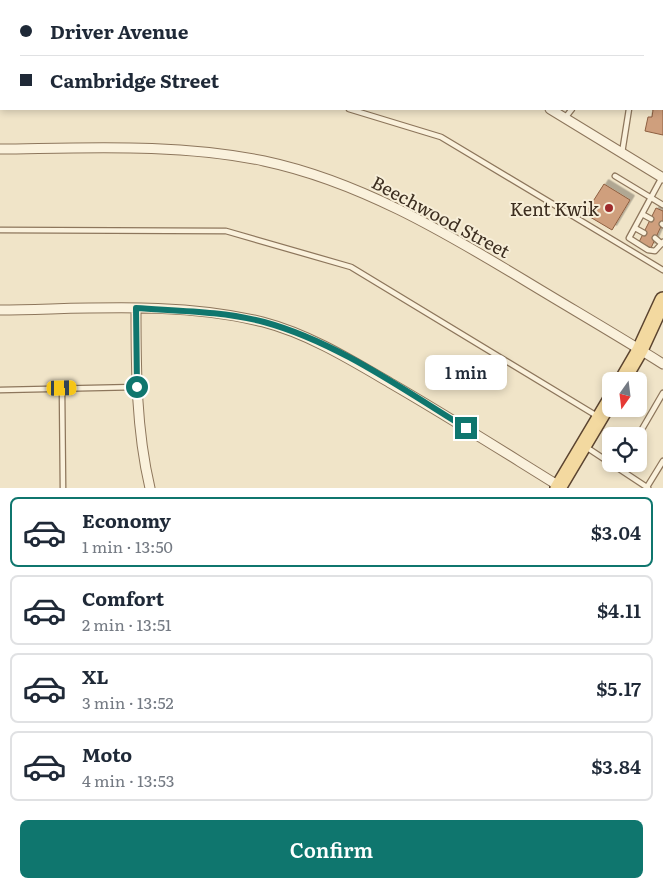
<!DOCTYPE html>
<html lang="en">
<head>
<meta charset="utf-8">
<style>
	body { margin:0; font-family:Literata,serif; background:#f2f2f3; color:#1f2937; height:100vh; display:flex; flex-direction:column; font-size:19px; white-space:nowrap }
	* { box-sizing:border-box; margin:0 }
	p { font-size:16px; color:#747a83 }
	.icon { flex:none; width:28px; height:28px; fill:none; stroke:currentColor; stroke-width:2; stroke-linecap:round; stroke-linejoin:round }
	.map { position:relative; height:488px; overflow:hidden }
	.sheet { display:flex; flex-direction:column; background:#fff; flex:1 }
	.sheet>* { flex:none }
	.hud { position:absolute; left:0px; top:0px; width:664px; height:110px; box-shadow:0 2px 8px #0003; display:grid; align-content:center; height:110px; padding:0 20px; background:#fff }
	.needle { width:32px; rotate:194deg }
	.fabs { position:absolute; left:602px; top:372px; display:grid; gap:10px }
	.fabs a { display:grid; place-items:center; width:45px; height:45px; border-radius:8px; background:#fff; box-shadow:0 2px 8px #0003; font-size:25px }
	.end { position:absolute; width:22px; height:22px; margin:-11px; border:6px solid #0f766e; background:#fff; box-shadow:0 0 0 2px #fff }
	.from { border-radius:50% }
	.bubble { position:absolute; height:35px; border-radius:8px; background:#fff; box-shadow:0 2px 8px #0003; font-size:16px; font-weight:600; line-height:35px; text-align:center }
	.car { position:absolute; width:15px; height:30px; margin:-15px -8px; border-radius:6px; box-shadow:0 0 4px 1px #0007; background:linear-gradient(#f5c518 24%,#345 0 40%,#f5c518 0 76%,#345 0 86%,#f5c518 0) }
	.hud b { display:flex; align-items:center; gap:18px; height:48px; font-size:19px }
	.hud b+b { border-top:1px solid #e0e1e3 }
	.hud i { width:12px; height:12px; background:#1f2937 }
	ul { padding:9px 0 0; list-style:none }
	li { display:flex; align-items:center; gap:15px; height:70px; margin:0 10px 8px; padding:0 10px; border:2px solid #e0e1e3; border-radius:8px }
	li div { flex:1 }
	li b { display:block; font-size:19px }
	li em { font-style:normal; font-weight:600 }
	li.active { border-color:#0f766e }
	li>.icon { width:45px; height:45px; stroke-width:1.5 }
	.button { display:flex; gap:10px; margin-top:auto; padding:10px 20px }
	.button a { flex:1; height:58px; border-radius:8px; background:#0f766e; color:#fff; font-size:20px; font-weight:600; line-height:58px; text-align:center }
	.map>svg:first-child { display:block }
</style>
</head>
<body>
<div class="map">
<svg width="663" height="488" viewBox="0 0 663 488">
	<defs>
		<filter id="shadow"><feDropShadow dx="4.5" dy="-4.5" stdDeviation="0" flood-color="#0004"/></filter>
	</defs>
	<rect width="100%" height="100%" fill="#f0e4c8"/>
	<path fill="#cf9f7d" stroke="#8d5f41" filter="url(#shadow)" d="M377,0H435V1H377Z
		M490,0H539L541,1H489Z
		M663,87V135L645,131L648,117H652L653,110L650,109H662Z
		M604,184L630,200L612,230L585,214Z
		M656,208L663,211V222L651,248L639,242Z"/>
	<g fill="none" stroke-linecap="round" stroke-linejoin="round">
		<defs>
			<path id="service" d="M456,0V1
				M645,1L646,0
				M0,71H1
				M662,73H663
				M349,109L441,137L663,270
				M565,118L572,109
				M622,153L629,109
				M615,176L663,205
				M662,177L629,238L648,250L655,251L663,242
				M642,214L651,219
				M662,224L663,225
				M635,228L644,233
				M0,230L226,231L351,267L597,416
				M655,238L662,244
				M62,388L63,488
				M0,390L137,387
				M638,436L663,393
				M586,447L648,488
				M647,487L663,461"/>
			<path id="minor" d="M277,0L285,1
				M349,1V0
				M550,109L663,178
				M0,149C87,148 178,143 264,161C358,181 443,231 524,280C570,308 617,335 663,364
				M136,308C136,368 136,429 150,488
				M0,310C87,309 178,301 263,322C309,334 351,360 392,384C449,417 504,452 559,486"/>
			<path id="primary" d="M622,381L640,350L663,300
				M558,488L611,399"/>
		</defs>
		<use href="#service" stroke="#8d765c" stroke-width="7"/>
		<use href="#minor" stroke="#8d765c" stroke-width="11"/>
		<use href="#primary" stroke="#5b4430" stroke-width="18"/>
		<use href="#service" stroke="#faf1dc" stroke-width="4.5"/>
		<use href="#minor" stroke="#faf1dc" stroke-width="9"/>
		<use href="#primary" stroke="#f3d9a0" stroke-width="15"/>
	</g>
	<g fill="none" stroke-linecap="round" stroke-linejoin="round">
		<path stroke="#0f766e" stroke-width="6" d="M137,387L136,308C179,311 222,311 264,322C337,342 402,389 466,428"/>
	</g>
	<circle fill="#9e2a2b" stroke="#f7eed8" stroke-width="2" cx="609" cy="208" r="5"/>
	<g text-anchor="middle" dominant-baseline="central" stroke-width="4" stroke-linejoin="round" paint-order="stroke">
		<g font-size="18" fill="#3d2e20" stroke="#f7eed8" text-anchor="end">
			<text x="599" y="208">Kent Kwik</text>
		</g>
		<g font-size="18" fill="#3d2e20" stroke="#f7eed8">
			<text transform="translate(441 216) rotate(28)">Beechwood Street</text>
		</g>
	</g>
</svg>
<div class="fabs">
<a><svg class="needle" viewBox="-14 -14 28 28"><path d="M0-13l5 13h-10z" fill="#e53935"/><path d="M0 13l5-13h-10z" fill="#747a83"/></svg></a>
<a><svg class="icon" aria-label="locate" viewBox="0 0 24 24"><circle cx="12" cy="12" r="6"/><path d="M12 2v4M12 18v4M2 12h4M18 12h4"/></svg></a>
</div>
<i class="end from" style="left:137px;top:387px"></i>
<i class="end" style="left:466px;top:428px"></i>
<div class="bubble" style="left:425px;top:355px;width:82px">1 min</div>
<i class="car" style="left:62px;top:388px;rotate:89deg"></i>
<div class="hud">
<b><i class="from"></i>Driver Avenue</b>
<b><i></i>Cambridge Street</b>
</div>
</div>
<section class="sheet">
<ul>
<li class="active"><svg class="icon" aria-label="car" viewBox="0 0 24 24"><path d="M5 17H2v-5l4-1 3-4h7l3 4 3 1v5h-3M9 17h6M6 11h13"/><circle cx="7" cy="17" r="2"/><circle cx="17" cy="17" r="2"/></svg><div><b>Economy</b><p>1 min · 13:50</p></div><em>$3.04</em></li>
<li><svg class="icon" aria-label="car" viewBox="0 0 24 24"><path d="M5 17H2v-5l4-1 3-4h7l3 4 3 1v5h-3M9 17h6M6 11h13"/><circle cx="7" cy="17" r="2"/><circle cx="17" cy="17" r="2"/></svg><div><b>Comfort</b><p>2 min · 13:51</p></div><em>$4.11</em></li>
<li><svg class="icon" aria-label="car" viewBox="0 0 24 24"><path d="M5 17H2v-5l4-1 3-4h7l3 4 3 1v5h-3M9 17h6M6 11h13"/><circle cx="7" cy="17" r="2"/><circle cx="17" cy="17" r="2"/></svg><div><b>XL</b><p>3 min · 13:52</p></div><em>$5.17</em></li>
<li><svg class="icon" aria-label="car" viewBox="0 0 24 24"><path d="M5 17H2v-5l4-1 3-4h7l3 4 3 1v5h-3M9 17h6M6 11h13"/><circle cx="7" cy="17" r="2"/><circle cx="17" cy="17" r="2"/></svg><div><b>Moto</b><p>4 min · 13:53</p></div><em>$3.84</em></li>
</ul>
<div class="button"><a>Confirm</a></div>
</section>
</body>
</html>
